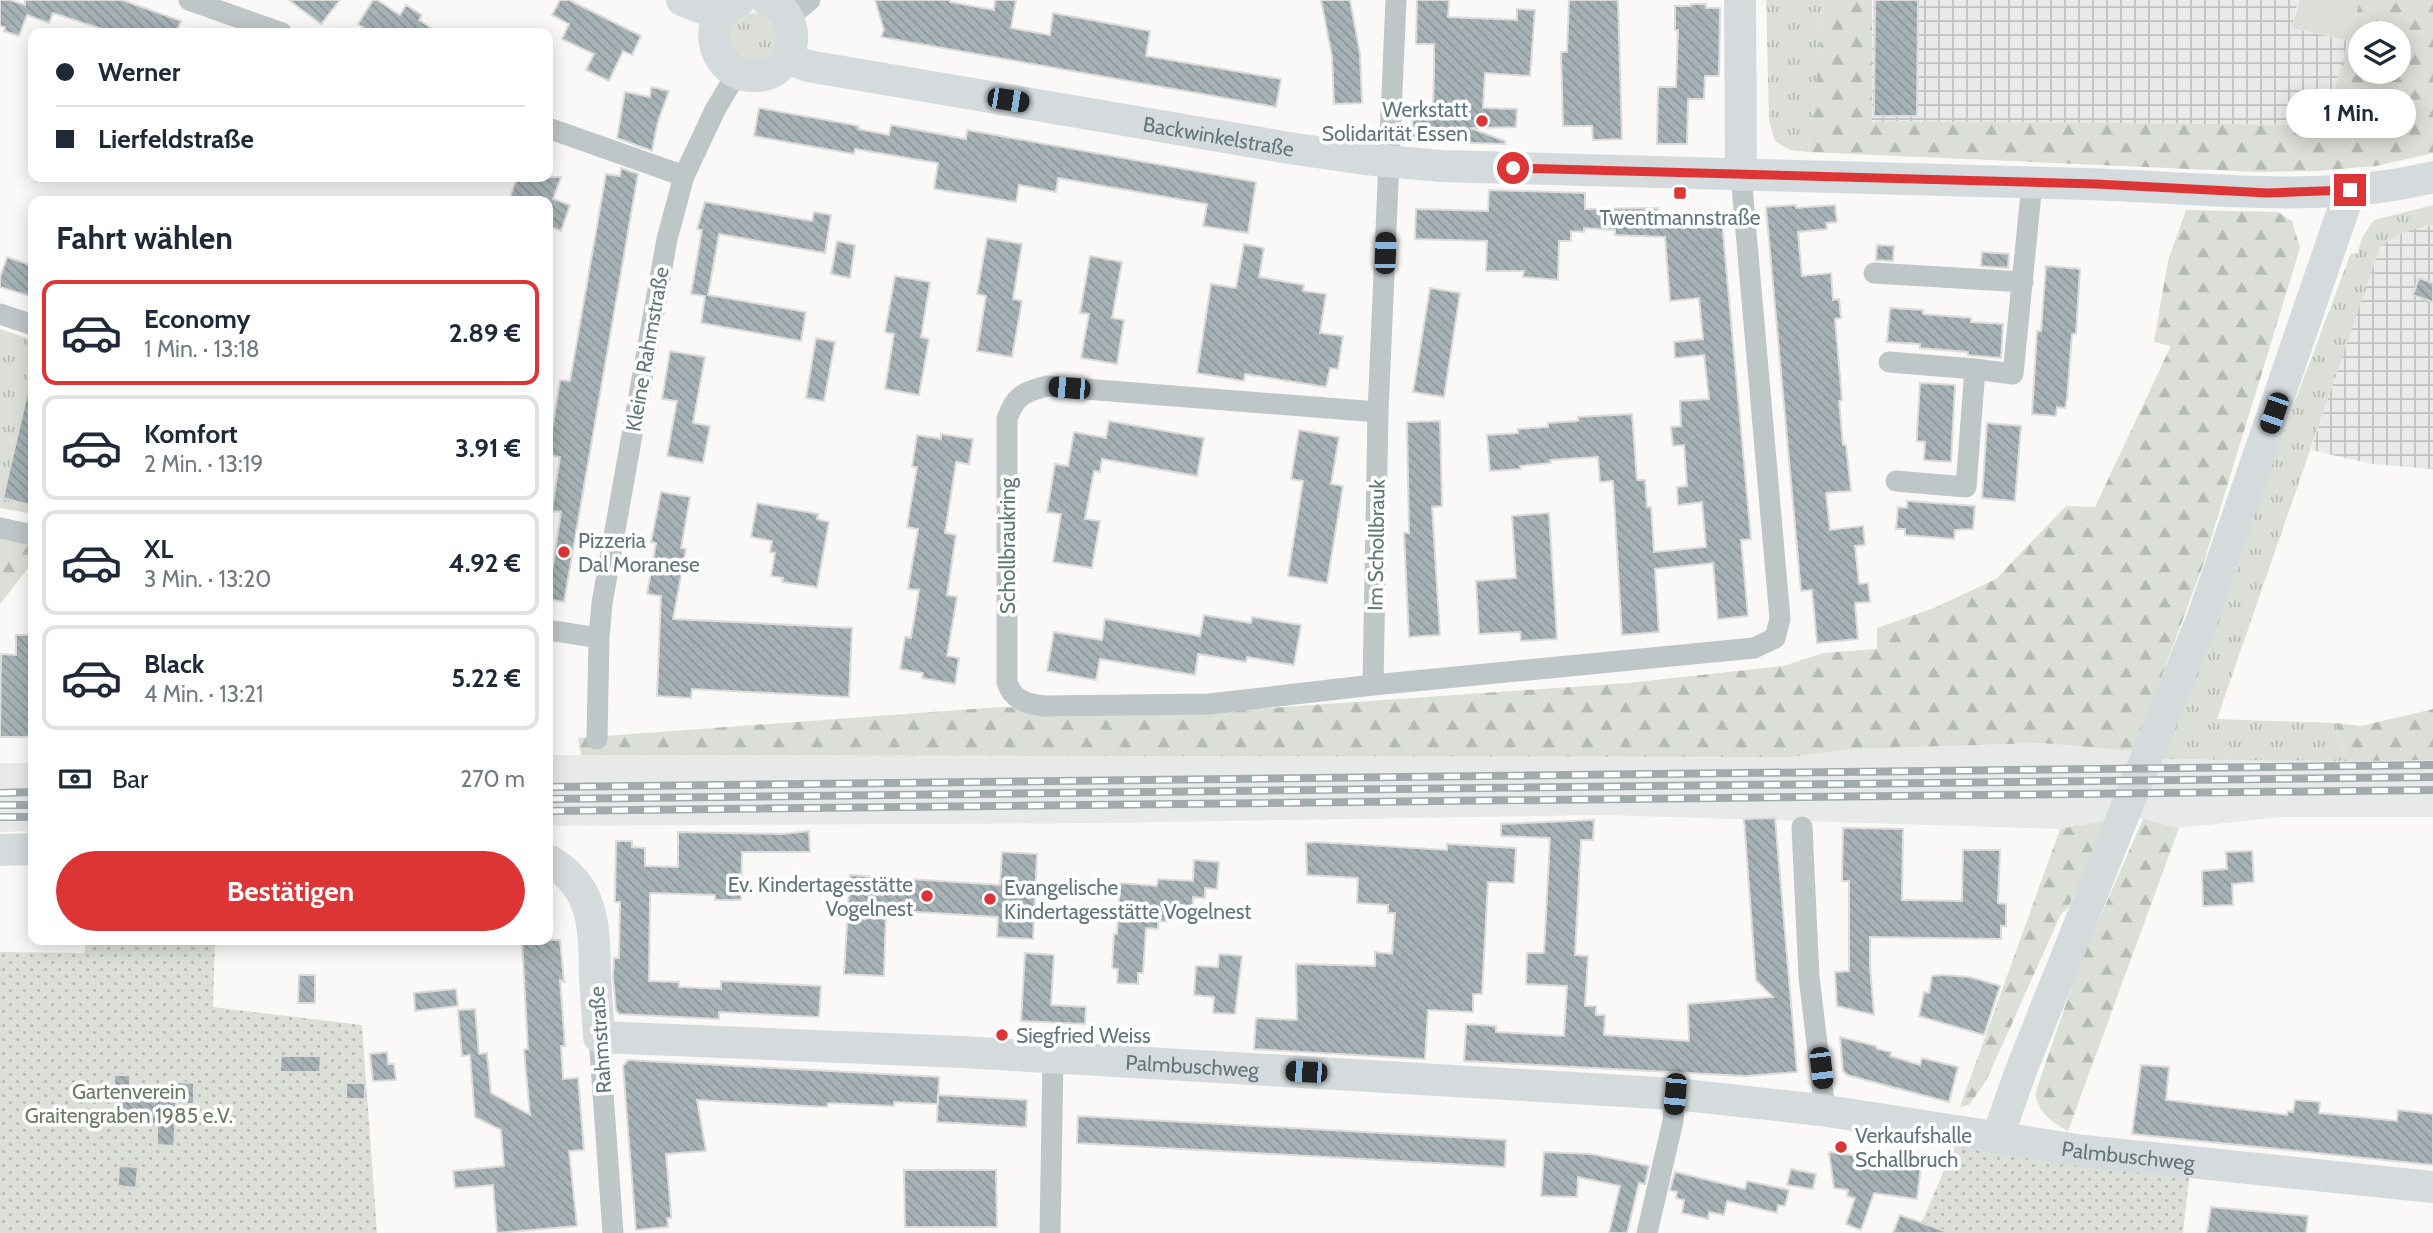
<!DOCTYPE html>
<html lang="de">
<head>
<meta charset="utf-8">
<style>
	body { margin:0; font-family:Cabin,sans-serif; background:#f6f6f7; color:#1f2937; height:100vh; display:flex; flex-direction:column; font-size:26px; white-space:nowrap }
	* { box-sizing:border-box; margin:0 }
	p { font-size:23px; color:#747a83 }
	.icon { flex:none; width:38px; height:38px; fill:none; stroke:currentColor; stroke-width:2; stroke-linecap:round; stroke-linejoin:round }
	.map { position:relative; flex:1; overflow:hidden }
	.panel { position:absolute; left:28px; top:196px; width:525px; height:749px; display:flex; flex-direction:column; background:#fff; border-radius:14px; box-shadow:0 4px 18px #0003 }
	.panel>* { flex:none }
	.top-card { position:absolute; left:28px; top:28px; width:525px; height:154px; border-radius:14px; box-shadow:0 4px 18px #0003; display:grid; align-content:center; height:154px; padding:0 28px; background:#fff }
	.controls { position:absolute; left:2348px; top:21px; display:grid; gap:14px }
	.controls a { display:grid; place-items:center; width:63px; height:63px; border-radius:50%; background:#fff; box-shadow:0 4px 18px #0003; font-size:35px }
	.end { position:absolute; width:32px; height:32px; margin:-16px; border:9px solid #dd3536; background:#fff; box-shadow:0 0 0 4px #fff }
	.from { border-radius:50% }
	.bubble { position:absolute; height:49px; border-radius:24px; background:#fff; box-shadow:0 4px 18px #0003; font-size:23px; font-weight:700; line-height:49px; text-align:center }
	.car { position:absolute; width:21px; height:42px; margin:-21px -10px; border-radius:9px; box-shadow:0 0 5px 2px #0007; background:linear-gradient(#222 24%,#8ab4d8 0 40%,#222 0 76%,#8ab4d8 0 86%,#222 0) }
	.top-card b { display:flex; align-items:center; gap:24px; height:66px; font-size:26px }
	.top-card b+b { border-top:2px solid #e0e1e3 }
	.top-card i { width:18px; height:18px; background:#1f2937 }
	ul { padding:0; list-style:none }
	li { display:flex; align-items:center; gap:21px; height:105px; margin:0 14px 10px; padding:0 14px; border:4px solid #e0e1e3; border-radius:14px }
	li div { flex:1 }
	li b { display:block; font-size:26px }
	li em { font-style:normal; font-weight:700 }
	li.selected { border-color:#dd3536 }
	li>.icon { width:63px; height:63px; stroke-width:1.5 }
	h2 { padding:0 28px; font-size:32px; line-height:84px }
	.pay { display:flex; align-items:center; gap:18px; height:77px; padding:0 28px; font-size:26px }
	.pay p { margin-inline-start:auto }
	.primary-button { display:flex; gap:14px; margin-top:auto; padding:14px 28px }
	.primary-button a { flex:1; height:80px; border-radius:42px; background:#dd3536; color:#fff; font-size:28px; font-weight:700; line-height:80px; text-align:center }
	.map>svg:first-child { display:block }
</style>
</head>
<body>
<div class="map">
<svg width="2433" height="1233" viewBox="0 0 2433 1233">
	<defs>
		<pattern id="industrial-grid" width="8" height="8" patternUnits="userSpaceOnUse" patternTransform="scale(1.75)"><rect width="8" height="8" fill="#e8e9e9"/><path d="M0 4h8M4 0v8" fill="none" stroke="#bfc2c2"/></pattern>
		<pattern id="grass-tufts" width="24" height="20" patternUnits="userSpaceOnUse" patternTransform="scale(1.75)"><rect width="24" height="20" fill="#dbdfd7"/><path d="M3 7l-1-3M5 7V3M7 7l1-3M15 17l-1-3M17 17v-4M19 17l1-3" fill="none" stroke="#b5bab3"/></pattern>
		<pattern id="forest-firs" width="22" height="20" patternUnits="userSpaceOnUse" patternTransform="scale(1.75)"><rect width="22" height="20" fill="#dbdfd7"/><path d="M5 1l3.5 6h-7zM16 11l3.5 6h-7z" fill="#b5bab3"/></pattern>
		<pattern id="park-dots" width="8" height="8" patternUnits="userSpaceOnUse" patternTransform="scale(1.75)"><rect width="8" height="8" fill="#dbdfd7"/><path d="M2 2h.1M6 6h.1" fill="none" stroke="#b5bab3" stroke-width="1.8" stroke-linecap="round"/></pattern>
		<pattern id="building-back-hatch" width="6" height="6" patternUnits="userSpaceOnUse" patternTransform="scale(1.75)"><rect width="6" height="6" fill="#a6b2b5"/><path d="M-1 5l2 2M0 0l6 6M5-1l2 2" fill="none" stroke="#8b9698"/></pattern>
	</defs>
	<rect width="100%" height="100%" fill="#faf9f8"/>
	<path fill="#e8e9e9" d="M2042,743L2134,751L2160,759L2433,760V817H2281L2179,828L2143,819L2108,820L2060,829L1605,815L1101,823L548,826V755L1791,757L1852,749Z
		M0,763H33V831L0,832Z"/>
	<path fill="url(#industrial-grid)" d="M1873,0H2298L2292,28L2348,41L2324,125L1880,121L1871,123Z
		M2433,225V469L2372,464L2311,450L2350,331L2380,248L2392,237L2405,230Z"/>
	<path fill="url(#grass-tufts)" d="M1766,0H1823L1824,14L1808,152L1790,150L1775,141L1769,121Z
		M729 37a24 24 0 1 1 48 0a24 24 0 1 1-48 0Z
		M2433,205V225C2411,229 2397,233 2380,248L2217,719L2336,723L2346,761L2160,759L2351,253L2357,254L2363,236L2374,220Z
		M0,329L33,340V514L0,508Z"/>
	<path fill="url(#forest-firs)" fill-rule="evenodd" d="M1823,0H1872V123L1880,121L2324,125L2360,0H2433V153L2376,166L2316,171L2257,172L1808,152L1824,14ZM2361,33H2399V72H2361Z
		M2186,210L2278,212L2292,221L2300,248L2203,565L2134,751L2042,743L1852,749L1791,757L581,755L578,738L1000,707L1211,712L1628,683L1783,666L1824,653L1877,649V628L1934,608L1996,579L2066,506L2095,507L2171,346L2154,342L2168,261Z
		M0,534L33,541V562L0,604Z
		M2433,709V760L2346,761L2336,723L2361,726Z
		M2143,819L2179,828L2068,1131C2052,1122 2035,1111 2036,1091L2080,963Z
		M2108,820L2068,908L2061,914L1986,1081L1969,1105L1960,1107L2060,829Z"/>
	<path fill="url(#park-dots)" d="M87,940H215L213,1007L362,1025L377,1233H0V952L84,953Z
		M1957,1141L2190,1169L2183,1233H1917Z"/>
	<path fill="#dbdfd7" d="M2299,0H2360L2348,41L2292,28Z"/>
	<path fill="url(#building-back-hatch)" stroke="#dcdbda" stroke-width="2" d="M0,0H10L25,5V0H122L181,21L176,33H115L53,13L49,23L27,15L19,36L4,31L5,27L0,26Z
		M289,0H340L321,24Z
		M373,0H377L400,15L406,5L422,15L419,20L439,33H372L358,24Z
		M560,0H569L641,36L632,55L623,51L609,81L586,70L594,54L562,39L569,24L552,15Z
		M875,0H950V2L994,10L995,0H1016L1011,28L1050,35L1053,13L1150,31L1146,56L1281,79L1276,107L881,37L884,30Z
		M1321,0H1350L1360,54L1362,103L1334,104L1332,56Z
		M1417,0H1449L1448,17L1517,20V9L1535,10L1530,76L1485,73L1483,108L1517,109L1516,127L1470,128L1505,141V144L1412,141L1413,105L1433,106L1434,71V44H1416Z
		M1569,0H1618L1622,139L1593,140L1592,126H1563L1561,52H1567Z
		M1875,0H1918L1917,116H1874Z
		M1691,4H1706V8H1720L1719,76H1705L1704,99H1688L1687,144H1657L1658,87H1676L1678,30H1675V6H1691Z
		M651,87L669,91L658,121L652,151L617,138L625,92L650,97Z
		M759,108L859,126L858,129L889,135L891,125L966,139L967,130L1256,182L1248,233L1203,226L1207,204L1058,178L1056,192L1019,185L1016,202L934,189L938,163L855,149L854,154L754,136Z
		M621,168L638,174L564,602L548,599V565L553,566L561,512L552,511L560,457L548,455L560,380L570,381L606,174L620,176Z
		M517,177H561L553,199L570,205L561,231L548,226V201H509Z
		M1489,190L1585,193V209L1658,208V222L1692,219V214L1721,211L1751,539L1741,540L1748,616L1718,619L1713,563L1655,569L1659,632L1622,635L1613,481L1600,482L1598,457L1550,460L1551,463L1520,466L1521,469L1490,471L1487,435L1518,433V429L1548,427V423L1578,421V417L1632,414L1637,480H1645L1647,507H1651L1654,552L1706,547L1702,502L1678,505L1677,487L1687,486L1684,445L1673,446L1671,427L1681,426L1680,401L1709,399L1704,355L1675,358L1674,342L1703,339L1699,298L1670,301L1665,237L1615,235V230L1584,228V232L1571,231V241H1559L1558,280L1523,277L1524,271H1486L1487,241L1415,239L1416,209L1488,211Z
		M705,202L812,221L814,212L831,215L825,253L719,234L708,295L806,312L801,341L701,323L705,296L691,294L702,230L697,229Z
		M1796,205V208L1835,205L1837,222L1826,223L1827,229L1798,232L1802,276L1831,273L1833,300L1839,299L1841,318L1835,319L1842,400L1839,401L1843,445H1846L1851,491L1826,493L1830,530L1863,526L1865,545L1855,546L1859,584L1868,583L1870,602L1855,603L1858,639L1817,643L1812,590L1801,591L1766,207Z
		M987,238L1022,244L1013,299L1022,301L1012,357L977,351L986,296L977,294Z
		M837,241L855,245L850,278L831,274Z
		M1244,244L1264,248L1259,277L1304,285L1303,291L1326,294L1320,333L1343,336L1338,369L1330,368L1326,387L1245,374L1244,381L1197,373L1211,284L1236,288Z
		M1877,245L1894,246L1893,261L1876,260Z
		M1982,252L2009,254L2008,268L1981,266Z
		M1090,256L1122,262L1112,318L1124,320L1117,364L1081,358L1089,314L1080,313Z
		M7,257L33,266V297L0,287V278Z
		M2046,266L2080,269L2076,334H2072L2067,399L2065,408L2057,407L2056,416L2032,414L2037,331H2041Z
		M895,276L930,282L921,337L929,339L919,395L885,389L894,334L885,332Z
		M2419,278L2433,283V302L2413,295Z
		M1430,288L1460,293L1444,397L1413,392Z
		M1890,308L1923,310V314L1971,318V322L2003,324L2001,358L1968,355V352L1920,348V344L1887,342Z
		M816,338L835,342L824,401L806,398Z
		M670,351L705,357L693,423L710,426L703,463L667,456L677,401L662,399Z
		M1920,383L1955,385L1951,462L1924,460L1925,442L1917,441V432Z
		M27,394L33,395V506L3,498Z
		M1109,421L1204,438L1197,476L1102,459L1100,472L1094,471L1085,519L1100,521L1092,568L1053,562L1061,514L1047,512L1055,464L1068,466L1074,432L1106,438Z
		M1440,421L1442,506L1432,507L1440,635L1409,637L1404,533H1409L1407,422Z
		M1987,423L2021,426L2015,501L1982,498Z
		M1299,430L1339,437L1331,484L1343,486L1327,583L1288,576L1303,481L1291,479Z
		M941,434L973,439L969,464L956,462L945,533L956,535L947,595L957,597L947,656L959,658L955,684L922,678L923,673L900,669L905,637L911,638L919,590L908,589L918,529L907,527L917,467H912L917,435L941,439Z
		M661,492L690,497L681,548L686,549L673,619L852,628L849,697L692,689L691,698L657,696L661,596L647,594L656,543L651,542Z
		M1907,501L1975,506L1973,529L1955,530L1954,539L1905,535V529H1896L1898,507L1907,508Z
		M757,503L818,514L817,519L829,522L817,587L782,582L783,578L771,576L775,553L770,552L772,541L751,537Z
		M1549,513L1557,639L1521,641L1520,632L1479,634L1476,581L1516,578L1512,516Z
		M1204,615L1251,623L1252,617L1301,625L1294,665L1247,657L1246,662L1198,654L1195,675L1100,659L1096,680L1047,671L1054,632L1102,640L1105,619L1200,636Z
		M16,635H33L30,711H33V737H0L1,654L16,655Z
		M1775,818L1797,1072L1746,1076L1464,1061L1466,1024L1496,1026V1032L1564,1036L1567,986L1526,984L1527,953H1544L1550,838L1501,836V824L1594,820L1593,840H1581L1575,955L1588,956L1585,1006H1596V1015H1605L1604,1035L1689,1041L1688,1004L1773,997L1756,980L1744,819Z
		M1843,828L1903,829L1902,900L1962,901L1963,850H2000L1998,903L2006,904V926H2001V939L1870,937V967L1874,1015L1837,1006L1835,972L1849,971V881H1842Z
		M809,831L810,852H742L741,900H715V895L650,893L649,981L679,982V987L721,989V981L821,986L819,1017L719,1012V1019L619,1014L616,1010L613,977L614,958H619L620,902H615L616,841H632V847L645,848V866L678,867V832L783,834Z
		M1315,842L1447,850V844L1516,848L1514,883L1488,882L1482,994H1473V1012L1428,1010L1425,1059L1254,1049L1256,1018L1297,1020L1296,964L1375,966V952L1392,954L1395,913H1388V905L1357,903L1358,878L1307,875L1306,843Z
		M2252,851L2254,882L2232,884L2233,905L2203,906L2202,871L2227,869L2226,852Z
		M1002,852L1037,854L1033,939L997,937L998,917L886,910L884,976L844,974L850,875L1000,885Z
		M1194,860L1219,862L1217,889L1205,888V898L1193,897V906L1181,905L1180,913H1169V922L1158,921V929L1146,928L1143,973H1138V984L1117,983L1118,969L1112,968L1114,934H1117L1120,883L1157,886L1158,879L1193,881Z
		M526,940H560L564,982L560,980L565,1046H561L563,1079L578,1078L584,1150L569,1151L577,1226L497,1233L493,1185L455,1188L453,1171L504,1166L501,1130L475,1117L470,1055L462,1056L458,1010L475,1009L479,1054L487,1053L491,1093L530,1115L524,1050L528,1049L522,942Z
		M1025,953L1054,955L1051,1005L1086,1007L1085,1024L1021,1021Z
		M1219,954L1242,956L1235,1014L1213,1013L1214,997L1194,995L1196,966L1218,967Z
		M299,975H315V1003H298Z
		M1943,975L1970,977L2000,986L1984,1035L1919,1016L1924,992L1929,993L1932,976Z
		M456,989L458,1006L415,1011L414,993Z
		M1840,1037L1876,1046L1877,1049L1891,1052L1890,1056L1920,1065L1922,1058L1958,1067L1949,1102L1847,1075L1843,1071Z
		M387,1052L388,1064H394L396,1080L373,1081L370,1054Z
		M281,1056H321L320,1072H280Z
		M628,1060L939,1077L938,1104L894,1102V1106L828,1103L827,1107L697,1100L706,1151L666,1154L671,1213V1218H667L668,1227L636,1230L623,1066Z
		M2141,1065L2169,1067L2166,1100L2287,1115L2288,1111L2293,1112L2295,1100L2320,1102L2319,1113L2397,1121L2398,1110L2433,1114V1165L2132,1134Z
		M114,1075H130V1092L177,1091V1082L194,1083V1104L177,1103V1092L174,1146L157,1145V1124L120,1123V1118H115Z
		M346,1083H365V1099H346Z
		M938,1095L1027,1100L1026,1127L937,1122Z
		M1078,1116L1506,1140L1505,1167L1077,1143Z
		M1544,1152L1591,1154L1649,1166L1645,1184L1639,1183L1627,1233H1609L1620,1186L1578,1177L1577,1197L1541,1196Z
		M1829,1152L1921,1165L1917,1199L1874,1193L1861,1230L1846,1224L1855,1198L1847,1196L1848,1190L1834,1188Z
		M119,1166L138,1167L136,1188L118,1186Z
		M1791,1169L1816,1174L1813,1189L1787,1185Z
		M904,1170H996L997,1227H905Z
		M1675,1172L1745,1189L1747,1181L1789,1190L1785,1206L1778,1205L1777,1213L1727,1201L1724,1215L1709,1212L1708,1219L1682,1213L1684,1200L1676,1198L1677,1192L1670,1190Z
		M2211,1207L2308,1216L2306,1233H2207Z
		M1900,1215L1945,1231L1944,1233H1893Z"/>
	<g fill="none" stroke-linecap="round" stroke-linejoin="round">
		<path stroke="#bfc6c8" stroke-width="21" d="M189,0L282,33
			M788,18L810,0
			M548,128L684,176
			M1874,273L2023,282
			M0,314L33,325
			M1889,362L1975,369
			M1378,412L1047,386C1023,392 1015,396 1007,419V682C1012,700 1027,704 1044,706L1209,704L1373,685L1754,648L1775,638L1780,619L1741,175
			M1896,481L1966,487L1975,369L2013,374L2032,183
			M0,528L33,535
			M548,630L599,638
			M1373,685L1378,412L1396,0
			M597,739L599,638L602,603L667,239L684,176L715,110L737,73
			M1802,827L1809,977L1825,1110
			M599,1037L613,1233
			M1050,1233L1053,1059
			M1647,1233L1673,1121L1675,1094"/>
		<g stroke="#d5dbdd" stroke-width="32">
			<path d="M682,0L720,15"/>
			<path d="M740,0C699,14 710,73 751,76C796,80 808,16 767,0"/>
			<path d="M1740,0L1741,175"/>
			<path id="s1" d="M787,58L808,66L1289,148L1364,159L1441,166C1656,172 1870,178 2085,184C2201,187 2319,205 2433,177"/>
			<path d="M0,850L33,849"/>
			<path id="s2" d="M548,860C596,887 594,929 595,977C596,997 598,1017 599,1037L962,1052L1675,1094L1821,1110L2084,1151L2433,1187"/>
			<path d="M1998,1136L2020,1073L2204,614L2350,190"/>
		</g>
		<defs>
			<path id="rail" d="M548,787L2433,765
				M0,793L33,792
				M548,799L2433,777
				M0,805H33
				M548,811L2433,790
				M0,817H33"/>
		</defs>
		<use href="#rail" stroke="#a1abae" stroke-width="8"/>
		<use href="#rail" stroke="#fff" stroke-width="5" stroke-dasharray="16" stroke-linecap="butt"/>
	</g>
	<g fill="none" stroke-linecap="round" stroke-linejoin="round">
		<path stroke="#dd3536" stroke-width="9" d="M1513,168L2096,184L2268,193L2350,190"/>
	</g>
	<g fill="#dd3536" stroke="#fff" stroke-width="2.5">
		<circle cx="1482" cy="121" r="7"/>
		<rect x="1673" y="186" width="14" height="14" rx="3.5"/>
		<circle cx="564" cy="552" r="7"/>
		<circle cx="927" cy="896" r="7"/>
		<circle cx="990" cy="899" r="7"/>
		<circle cx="1002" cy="1035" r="7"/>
		<circle cx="1841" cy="1147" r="7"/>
	</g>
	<g text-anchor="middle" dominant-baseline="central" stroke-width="7" stroke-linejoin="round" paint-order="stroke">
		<g font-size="21" fill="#61777c" stroke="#fff" text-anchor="start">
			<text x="1468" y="109" text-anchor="end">Werkstatt<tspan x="1468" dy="24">Solidarität Essen</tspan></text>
			<text x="1680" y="217" text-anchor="middle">Twentmannstraße</text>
			<text x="578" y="540">Pizzeria<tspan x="578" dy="24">Dal Moranese</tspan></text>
			<text x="913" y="884" text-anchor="end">Ev. Kindertagesstätte<tspan x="913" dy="24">Vogelnest</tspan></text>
			<text x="1004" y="887">Evangelische<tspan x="1004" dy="24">Kindertagesstätte Vogelnest</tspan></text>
			<text x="1016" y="1035">Siegfried Weiss</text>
			<text x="1855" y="1135">Verkaufshalle<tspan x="1855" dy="24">Schallbruch</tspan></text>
		</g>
		<g font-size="21" fill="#61777c" stroke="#fff">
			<text stroke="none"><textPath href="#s1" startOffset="439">Backwinkelstraße</textPath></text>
			<text transform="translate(647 349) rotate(-80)">Kleine Rahmstraße</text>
			<text transform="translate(1376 545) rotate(-89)">Im Schollbrauk</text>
			<text transform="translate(1007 546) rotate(-90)">Schollbraukring</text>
			<text transform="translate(600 1040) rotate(-94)">Rahmstraße</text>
			<text stroke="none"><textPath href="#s2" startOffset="788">Palmbuschweg</textPath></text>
			<text stroke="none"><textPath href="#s2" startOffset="1729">Palmbuschweg</textPath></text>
		</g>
		<g font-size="21" fill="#6e7a65" stroke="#fff">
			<text x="129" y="1091">Gartenverein<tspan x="129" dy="24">Graitengraben 1985 e.V.</tspan></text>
		</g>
	</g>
</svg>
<div class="controls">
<a><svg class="icon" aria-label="layers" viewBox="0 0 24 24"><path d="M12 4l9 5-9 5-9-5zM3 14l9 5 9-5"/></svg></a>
</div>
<i class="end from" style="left:1513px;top:168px"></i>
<i class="end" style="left:2350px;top:190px"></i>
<div class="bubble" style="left:2286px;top:89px;width:130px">1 Min.</div>
<i class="car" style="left:1008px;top:100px;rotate:99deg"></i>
<i class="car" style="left:1385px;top:253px;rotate:2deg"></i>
<i class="car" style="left:1069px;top:388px;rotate:275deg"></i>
<i class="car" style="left:2274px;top:413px;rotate:199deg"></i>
<i class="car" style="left:1821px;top:1068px;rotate:173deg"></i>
<i class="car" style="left:1306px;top:1072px;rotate:273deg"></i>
<i class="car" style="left:1675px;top:1094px;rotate:185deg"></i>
<div class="top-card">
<b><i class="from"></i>Werner</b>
<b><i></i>Lierfeldstraße</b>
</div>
<section class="panel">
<h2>Fahrt wählen</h2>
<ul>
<li class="selected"><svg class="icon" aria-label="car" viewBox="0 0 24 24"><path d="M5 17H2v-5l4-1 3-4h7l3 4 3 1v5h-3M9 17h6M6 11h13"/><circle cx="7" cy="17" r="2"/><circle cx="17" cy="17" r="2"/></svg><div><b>Economy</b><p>1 Min. · 13:18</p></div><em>2.89 €</em></li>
<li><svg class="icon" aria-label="car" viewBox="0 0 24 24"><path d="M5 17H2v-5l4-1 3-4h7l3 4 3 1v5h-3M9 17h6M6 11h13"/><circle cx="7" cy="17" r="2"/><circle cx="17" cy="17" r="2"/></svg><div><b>Komfort</b><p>2 Min. · 13:19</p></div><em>3.91 €</em></li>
<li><svg class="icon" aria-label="car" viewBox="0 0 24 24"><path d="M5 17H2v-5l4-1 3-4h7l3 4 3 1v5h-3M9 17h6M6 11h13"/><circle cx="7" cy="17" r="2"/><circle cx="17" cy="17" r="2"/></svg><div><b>XL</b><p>3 Min. · 13:20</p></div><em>4.92 €</em></li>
<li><svg class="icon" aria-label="car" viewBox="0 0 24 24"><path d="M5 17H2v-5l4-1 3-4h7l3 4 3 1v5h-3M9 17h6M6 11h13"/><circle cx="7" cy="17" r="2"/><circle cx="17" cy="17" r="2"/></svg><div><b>Black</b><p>4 Min. · 13:21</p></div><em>5.22 €</em></li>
</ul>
<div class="pay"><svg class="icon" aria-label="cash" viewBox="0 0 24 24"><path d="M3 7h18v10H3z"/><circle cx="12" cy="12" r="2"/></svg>Bar<p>270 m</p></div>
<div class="primary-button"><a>Bestätigen</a></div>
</section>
</div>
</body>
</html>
